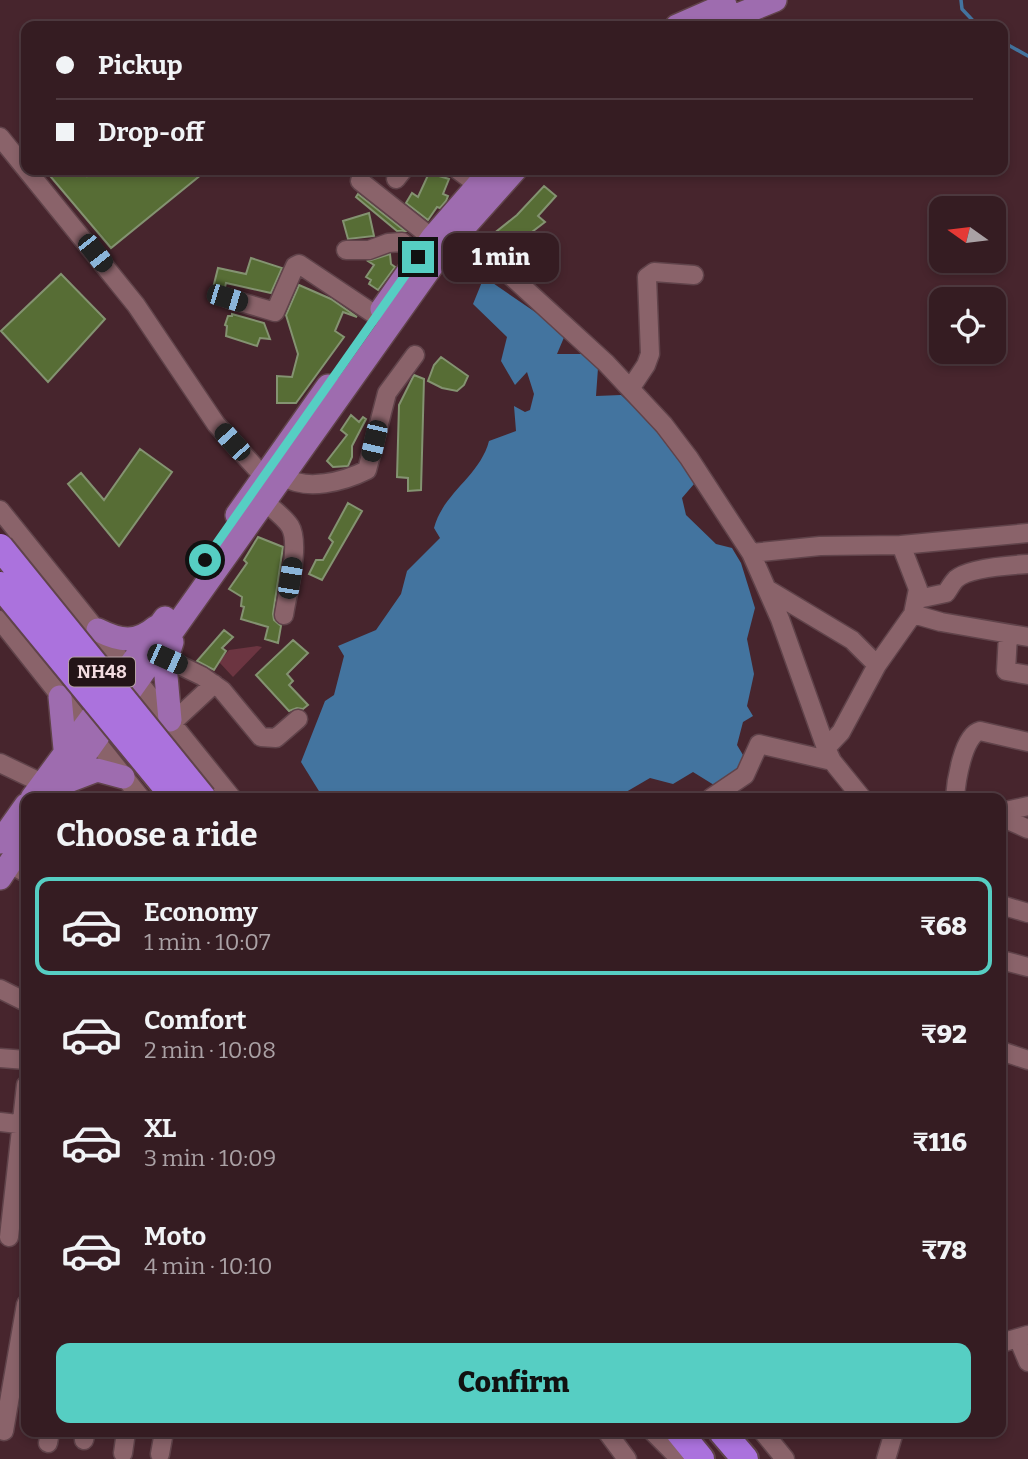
<!DOCTYPE html>
<html lang="en">
<head>
<meta charset="utf-8">
<style>
	body { margin:0; font-family:Bitter,serif; background:#40292f; color:#f1f3f6; height:100vh; display:flex; flex-direction:column; font-size:26px; white-space:nowrap }
	* { box-sizing:border-box; margin:0 }
	p { font-size:23px; color:#aaa1a5 }
	.icon { flex:none; width:38px; height:38px; fill:none; stroke:currentColor; stroke-width:2; stroke-linecap:round; stroke-linejoin:round }
	.map { position:relative; flex:1; overflow:hidden }
	.details { position:absolute; left:21px; top:793px; width:985px; height:644px; display:flex; flex-direction:column; background:#351c22; border-radius:14px; box-shadow:0 4px 10px #0003,0 0 0 2px #4f3a40 }
	.details>* { flex:none }
	.guide { position:absolute; left:21px; top:21px; width:987px; height:154px; border-radius:14px; box-shadow:0 4px 10px #0003,0 0 0 2px #4f3a40; display:grid; align-content:center; height:154px; padding:0 35px; background:#351c22 }
	.needle { width:46px; rotate:284deg }
	.buttons { position:absolute; left:929px; top:196px; display:grid; gap:14px }
	.buttons a { display:grid; place-items:center; width:77px; height:77px; border-radius:14px; background:#351c22; box-shadow:0 4px 10px #0003,0 0 0 2px #4f3a40; font-size:35px }
	.end { position:absolute; width:32px; height:32px; margin:-16px; border:9px solid #56cec3; background:#111; box-shadow:0 0 0 4px #111 }
	.from { border-radius:50% }
	.bubble { position:absolute; height:49px; border-radius:14px; background:#351c22; box-shadow:0 4px 10px #0003,0 0 0 2px #4f3a40; font-size:23px; font-weight:800; line-height:49px; text-align:center }
	.car { position:absolute; width:21px; height:42px; margin:-21px -10px; border-radius:9px; box-shadow:0 0 5px 2px #0007; background:linear-gradient(#222 24%,#8ab4d8 0 40%,#222 0 76%,#8ab4d8 0 86%,#222 0) }
	.guide b { display:flex; align-items:center; gap:24px; height:66px; font-size:26px }
	.guide b+b { border-top:2px solid #4f3a40 }
	.guide i { width:18px; height:18px; background:#f1f3f6 }
	ul { padding:0; list-style:none }
	li { display:flex; align-items:center; gap:21px; height:98px; margin:0 14px 10px; padding:0 21px; border:4px solid transparent; border-radius:14px }
	li div { flex:1 }
	li b { display:block; font-size:26px }
	li em { font-style:normal; font-weight:800 }
	li.current { border-color:#56cec3 }
	li>.icon { width:63px; height:63px; stroke-width:1.5 }
	h2 { padding:0 35px; font-size:32px; line-height:84px }
	.primary-button { display:flex; gap:14px; margin-top:auto; padding:14px 35px }
	.primary-button a { flex:1; height:80px; border-radius:14px; background:#56cec3; color:#111; font-size:28px; font-weight:800; line-height:80px; text-align:center }
	.map>svg:first-child { display:block }
</style>
</head>
<body>
<div class="map">
<svg width="1028" height="1459" viewBox="0 0 1028 1459">
	<rect width="100%" height="100%" fill="#47252d"/>
	<path fill="#6c3541" d="M257,646L262,647L233,677L219,662L229,650Z"/>
	<path fill="#43749f" d="M484,277L541,316L556,320L565,335L557,354H590L598,368L596,396L621,395L681,452L694,484L682,498L686,515L716,544L732,548L741,563L755,608L747,639L754,674L747,706L753,716L743,722L737,745L743,755L739,771L714,785L693,772L673,784L650,778L626,792V798H372V792C355,796 339,800 322,796L301,762L325,701L334,695L344,656L338,646L376,630L401,594L407,571L440,538L434,528C443,493 480,476 489,441L516,431L514,406L525,412L530,410L534,394L527,372L515,385L501,361L507,337L473,304Z"/>
	<g fill="none" stroke-linecap="round" stroke-linejoin="round">
		<path stroke="#43749f" stroke-width="3.5" d="M961,0L962,9L978,26
			M1003,42L1028,56"/>
	</g>
	<path fill="#576d35" stroke="#849371" stroke-width="2" d="M45,170H82L87,176L93,170H207L111,248Z
		M429,173L449,179L443,194L448,196L446,201L440,208L437,207L428,220L406,203L412,193L418,197Z
		M544,186L556,196L538,216L545,222L519,242L537,262L526,272L509,250L506,253L492,235L517,215Z
		M358,194L405,231H397L356,197Z
		M369,213L374,236L348,239L343,221Z
		M390,254L391,264L395,267L378,290L369,284L371,280L366,277L374,265L368,261Z
		M251,258L282,268L271,293L226,283L225,287L219,290L213,288L218,268L246,274Z
		M61,274L105,319L48,382L1,331Z
		M299,285L331,299L357,317L343,312L335,331L344,337L296,403H277V376L292,377L298,354L286,315Z
		M232,314L264,323L270,339L260,338L257,346L226,336L227,326L225,325L228,316H232Z
		M441,357L468,376L464,385L457,391L442,388L428,381L434,365Z
		M414,375L424,379L421,490L408,491V478L397,477L399,405Z
		M351,415L359,422L363,417L366,419L352,446V457L348,466L333,467L327,461L347,435L341,430Z
		M140,449L172,472L119,546L68,484L81,473L104,500Z
		M348,503L362,511L322,580L309,574L316,560H323L333,542L329,538Z
		M258,537L283,547L273,614L274,620L281,626L278,643L265,639L268,627L241,619L244,607L241,606L242,597L229,589L247,563L244,560Z
		M224,630L233,637L222,648L226,651L214,670L197,661Z
		M293,640L308,653L287,674L293,681L289,685L308,705L303,709L297,708L289,711L256,675Z"/>
	<g fill="none" stroke-linecap="round" stroke-linejoin="round">
		<defs>
			<path id="minor" d="M0,137L136,305L216,424L264,477
				M458,170L478,185
				M396,179L403,170
				M360,181L432,238
				M453,223L606,363L664,425L689,458L751,553L780,619L826,748L832,761L862,798
				M346,250H369L388,243L402,242L418,257
				M227,298L275,312L295,266L299,264L377,316
				M630,389L646,365L650,354L647,277L654,272L694,275
				M284,477C307,491 343,482 367,470L387,393L415,355
				M265,502C273,509 284,517 290,526C301,544 287,594 284,615
				M0,510L232,798
				M751,553L820,546L901,545
				M767,589L852,640L877,665
				M918,599L946,593C949,589 952,583 956,579C968,568 1011,565 1028,564
				M913,614L941,622L1028,637
				M0,620L141,798
				M1008,634L1006,671L1028,675
				M167,659L202,676L222,690L261,737L276,738L298,719
				M172,723L214,684
				M826,748L841,732L877,665L913,614L918,589L901,545L1028,533
				M0,763L42,783
				M711,798L745,775L759,744L832,761
				M955,798C956,782 963,735 980,731L1028,742
				M1001,812L1028,806
				M1002,812L1008,820L1028,829
				M10,864L26,873
				M1001,905L1028,913
				M1001,960L1028,967
				M0,989L26,1002
				M1001,1051L1028,1060
				M0,1058L26,1060
				M0,1122L26,1125
				M9,1237L26,1085
				M1018,1338L1028,1362
				M1001,1343L1028,1335
				M4,1431L26,1304
				M607,1432L627,1459
				M653,1432L680,1459
				M763,1432L785,1459
				M84,1440L86,1432
				M48,1443L50,1432
				M123,1453L126,1432
				M160,1454L164,1432
				M886,1459L894,1432"/>
			<path id="major" d="M677,26L725,5
				M711,26L775,0
				M382,309L432,238L491,170
				M237,515L328,386
				M98,630C120,641 136,644 156,627
				M60,697L65,749
				M170,720L165,665L172,642
				M63,783L97,770L123,777
				M32,798L165,618
				M54,798L441,253L515,170
				M0,842L26,805
				M0,878L26,839"/>
			<path id="highway" d="M679,1432L701,1459
				M722,1432L745,1459"/>
		</defs>
		<use href="#minor" stroke="#60434a" stroke-width="21"/>
		<use href="#major" stroke="#60434a" stroke-width="26"/>
		<use href="#highway" stroke="#60434a" stroke-width="30"/>
		<use href="#minor" stroke="#8a636a" stroke-width="18"/>
		<use href="#major" stroke="#9e6caf" stroke-width="23"/>
		<use href="#highway" stroke="#ab72dd" stroke-width="26"/>
		<defs>
			<path id="highway-bridge" d="M0,547L203,798
				M0,585L175,798"/>
		</defs>
		<use href="#highway-bridge" stroke="#60434a" stroke-width="30" stroke-linecap="butt"/>
		<use href="#highway-bridge" stroke="#ab72dd" stroke-width="26"/>
	</g>
	<g fill="none" stroke-linecap="round" stroke-linejoin="round">
		<path stroke="#56cec3" stroke-width="9" d="M205,560L418,257"/>
	</g>
	<g text-anchor="middle" dominant-baseline="central" stroke-width="6" stroke-linejoin="round" paint-order="stroke">
		<rect fill="#231417" stroke="#b5a0a4" stroke-width="2" x="69" y="657.5" width="66" height="29" rx="5"/>
		<g font-size="18" font-weight="bold" fill="#f3dce0">
			<text x="102" y="672">NH48</text>
		</g>
	</g>
</svg>
<div class="buttons">
<a><svg class="needle" viewBox="-14 -14 28 28"><path d="M0-13l5 13h-10z" fill="#e53935"/><path d="M0 13l5-13h-10z" fill="#aaa1a5"/></svg></a>
<a><svg class="icon" aria-label="locate" viewBox="0 0 24 24"><circle cx="12" cy="12" r="6"/><path d="M12 2v4M12 18v4M2 12h4M18 12h4"/></svg></a>
</div>
<i class="end from" style="left:205px;top:560px"></i>
<i class="end" style="left:418px;top:257px"></i>
<div class="bubble" style="left:443px;top:233px;width:116px">1 min</div>
<i class="car" style="left:95px;top:253px;rotate:142deg"></i>
<i class="car" style="left:227px;top:298px;rotate:107deg"></i>
<i class="car" style="left:374px;top:441px;rotate:193deg"></i>
<i class="car" style="left:232px;top:442px;rotate:318deg"></i>
<i class="car" style="left:290px;top:578px;rotate:9deg"></i>
<i class="car" style="left:167px;top:659px;rotate:114deg"></i>
<div class="guide">
<b><i class="from"></i>Pickup</b>
<b><i></i>Drop-off</b>
</div>
<section class="details">
<h2>Choose a ride</h2>
<ul>
<li class="current"><svg class="icon" aria-label="car" viewBox="0 0 24 24"><path d="M5 17H2v-5l4-1 3-4h7l3 4 3 1v5h-3M9 17h6M6 11h13"/><circle cx="7" cy="17" r="2"/><circle cx="17" cy="17" r="2"/></svg><div><b>Economy</b><p>1 min · 10:07</p></div><em>₹68</em></li>
<li><svg class="icon" aria-label="car" viewBox="0 0 24 24"><path d="M5 17H2v-5l4-1 3-4h7l3 4 3 1v5h-3M9 17h6M6 11h13"/><circle cx="7" cy="17" r="2"/><circle cx="17" cy="17" r="2"/></svg><div><b>Comfort</b><p>2 min · 10:08</p></div><em>₹92</em></li>
<li><svg class="icon" aria-label="car" viewBox="0 0 24 24"><path d="M5 17H2v-5l4-1 3-4h7l3 4 3 1v5h-3M9 17h6M6 11h13"/><circle cx="7" cy="17" r="2"/><circle cx="17" cy="17" r="2"/></svg><div><b>XL</b><p>3 min · 10:09</p></div><em>₹116</em></li>
<li><svg class="icon" aria-label="car" viewBox="0 0 24 24"><path d="M5 17H2v-5l4-1 3-4h7l3 4 3 1v5h-3M9 17h6M6 11h13"/><circle cx="7" cy="17" r="2"/><circle cx="17" cy="17" r="2"/></svg><div><b>Moto</b><p>4 min · 10:10</p></div><em>₹78</em></li>
</ul>
<div class="primary-button"><a>Confirm</a></div>
</section>
</div>
</body>
</html>
